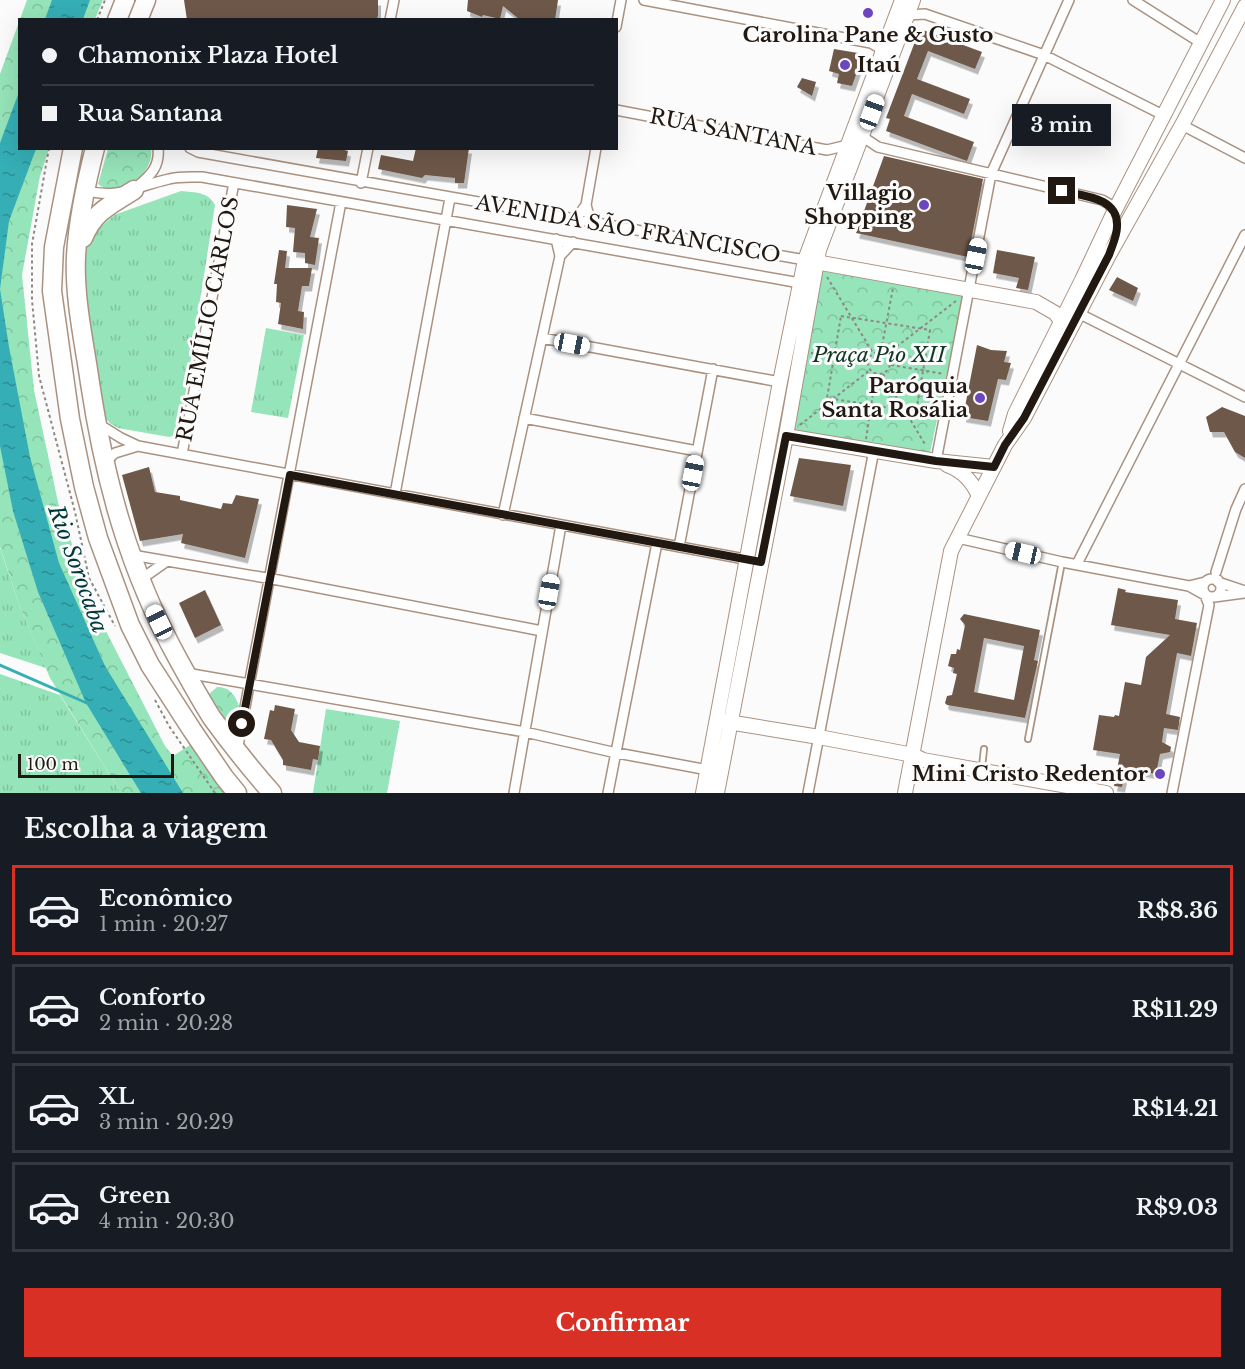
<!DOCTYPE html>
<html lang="pt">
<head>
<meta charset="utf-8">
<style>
	body { margin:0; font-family:"Libre Baskerville",serif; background:#242831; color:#f1f3f6; height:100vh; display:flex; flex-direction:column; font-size:22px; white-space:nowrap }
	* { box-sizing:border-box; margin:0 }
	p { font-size:20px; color:#9ea1a6 }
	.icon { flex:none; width:33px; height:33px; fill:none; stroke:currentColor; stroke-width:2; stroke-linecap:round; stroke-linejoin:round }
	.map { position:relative; height:793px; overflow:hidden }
	.panel { display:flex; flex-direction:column; background:#171b24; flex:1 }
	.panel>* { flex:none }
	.hud { position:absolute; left:18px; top:18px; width:600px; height:132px; border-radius:0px; box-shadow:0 6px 24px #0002; display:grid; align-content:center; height:132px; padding:0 24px; background:#171b24 }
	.scale { position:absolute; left:18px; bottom:15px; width:156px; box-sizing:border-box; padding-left:6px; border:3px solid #211812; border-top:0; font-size:16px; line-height:21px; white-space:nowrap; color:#211812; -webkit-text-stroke:4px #fbfbfb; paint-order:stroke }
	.end { position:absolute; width:27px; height:27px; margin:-14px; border:8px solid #211812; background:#fff; box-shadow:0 0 0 3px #fff }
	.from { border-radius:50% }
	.bubble { position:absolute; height:42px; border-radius:0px; background:#171b24; box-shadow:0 6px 24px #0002; font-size:20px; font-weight:700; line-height:42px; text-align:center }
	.car { position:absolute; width:18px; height:36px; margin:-18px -9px; border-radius:8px; box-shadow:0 0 4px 2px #0007; background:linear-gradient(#fff 24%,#345 0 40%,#fff 0 76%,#345 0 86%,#fff 0) }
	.hud b { display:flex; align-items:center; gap:21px; height:57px; font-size:22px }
	.hud b+b { border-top:2px solid #363941 }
	.hud i { width:15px; height:15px; background:#f1f3f6 }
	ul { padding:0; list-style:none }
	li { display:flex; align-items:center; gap:18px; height:90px; margin:0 12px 9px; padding:0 12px; border:3px solid #363941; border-radius:0px }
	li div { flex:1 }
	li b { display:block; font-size:22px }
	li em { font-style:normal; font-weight:700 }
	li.current { border-color:#d93025 }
	li>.icon { width:54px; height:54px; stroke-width:1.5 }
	h2 { padding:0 24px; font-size:27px; line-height:72px }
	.primary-button { display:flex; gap:12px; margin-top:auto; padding:12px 24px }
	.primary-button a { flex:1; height:69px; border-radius:0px; background:#d93025; color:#fff; font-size:24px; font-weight:700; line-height:69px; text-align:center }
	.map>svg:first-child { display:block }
</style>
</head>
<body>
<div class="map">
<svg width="1245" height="793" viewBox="0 0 1245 793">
	<defs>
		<pattern id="grass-tufts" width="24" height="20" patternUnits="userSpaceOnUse" patternTransform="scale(1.5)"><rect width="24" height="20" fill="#96e4b9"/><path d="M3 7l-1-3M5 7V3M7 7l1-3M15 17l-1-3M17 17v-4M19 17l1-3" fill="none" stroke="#81c39e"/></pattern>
		<pattern id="park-crowns" width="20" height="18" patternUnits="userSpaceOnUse" patternTransform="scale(1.5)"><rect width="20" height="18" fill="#96e4b9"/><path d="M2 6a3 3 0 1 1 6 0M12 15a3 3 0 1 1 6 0" fill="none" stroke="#81c39e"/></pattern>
		<pattern id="water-ripples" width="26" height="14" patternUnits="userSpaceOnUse" patternTransform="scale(1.5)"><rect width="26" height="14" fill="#35aeb5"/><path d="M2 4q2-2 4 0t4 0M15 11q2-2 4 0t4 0" fill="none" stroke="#2c8d92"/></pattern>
		<filter id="shadow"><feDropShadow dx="3" dy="5.5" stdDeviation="0" flood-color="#0004"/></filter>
	</defs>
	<rect width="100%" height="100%" fill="#fbfbfb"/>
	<path fill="url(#grass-tufts)" d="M181,191C195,193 208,191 215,205L180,428L176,435L169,437L118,428L111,424L104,417L86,302L81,250L92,235L114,215Z
		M266,328L304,335L288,418L251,412Z
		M0,548L20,607L46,668L0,653Z
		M0,674L60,695L121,793H0Z
		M326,709L400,721L387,793H313Z"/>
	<path fill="url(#park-crowns)" d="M27,0H103L95,19L20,20V148L49,149L40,176L22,275L34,390L58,502L92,604L165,746L173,756L190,745L226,793H121L50,678L20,607L0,547V74Z
		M108,149H151C155,173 119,202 98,184Z
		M823,270L963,296L930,453L793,431Z
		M217,687C230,687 235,695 239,706L235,721H226L209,694Z"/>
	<path fill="url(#water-ripples)" d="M52,0H90L83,19H45Z
		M19,92L20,148L36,149L9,221L0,289L9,347L30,457L59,563L105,666L183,793H141L86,703L38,592L13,511L0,446V143Z"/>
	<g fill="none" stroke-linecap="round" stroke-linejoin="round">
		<path stroke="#35aeb5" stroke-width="3" d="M0,665L89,704"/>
	</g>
	<path fill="#6e5949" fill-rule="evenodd" filter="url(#shadow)" d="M184,0H378V15L377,20H187Z
		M468,0H558L555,20H520L503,6L500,19L483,15L482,17L467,11Z
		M923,30L982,52L975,69L928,51L917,79L970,99L964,114L912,94L904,116L974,142L967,161L886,131L890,119L886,118L916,39L919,41Z
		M834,49L858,53L861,55L862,58L852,86L837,83L839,74L829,71Z
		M802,78L816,82L812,96L797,87Z
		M318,148H338L348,151L346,161L316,158Z
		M416,148H469L464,183H455V178L425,175L422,178L378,169L381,155L413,161Z
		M884,156L983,179L968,257L856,233Z
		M287,205L317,209L310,237L319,238L315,265L305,263V253L293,252L295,228L286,227Z
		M279,250L287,251L285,268H312L309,286H302L298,311L304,312L303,329L278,324L281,303L276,302L277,284H274Z
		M997,250L1035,257L1028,290L1016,288L1019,278L993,273Z
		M1117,277L1138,288L1133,301L1109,290Z
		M977,345L991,350L1007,351L1004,362L1011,363L1006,380L998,379L988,421L963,417Z
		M1222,407L1245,416V458L1235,452L1224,432H1210L1206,417Z
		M799,458L851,465L843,506L790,496Z
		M149,467L155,492L180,496V500L221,509L223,503L232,504L236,495L259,499L245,558L181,543L183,534L140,541L122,475Z
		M1118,588L1126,590L1125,592L1178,600L1175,619L1197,623L1191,656L1177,653L1166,714L1180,717L1178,730L1164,728L1162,742L1171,747L1170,752L1160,754L1156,774L1126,769L1122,787L1114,786L1120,754L1093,750L1099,715L1114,717L1115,715L1119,716L1125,682L1141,685L1146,657L1170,635L1111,625Z
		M205,590L221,625L195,638L179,603Z
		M964,614L1040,630L1034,660L1038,661L1025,718L947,705L945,703L947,696L952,695L957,674L953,673L954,668L948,666L951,654H956L957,649L960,650L965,625L960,619ZM984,638L1024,646L1014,700L974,692Z
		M275,705L295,709L291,730L299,742L320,746L318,760L313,759L311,770L283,765V760L271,740L264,739L270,710L274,711Z"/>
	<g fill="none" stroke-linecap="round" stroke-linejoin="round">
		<defs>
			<path id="lane" d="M1028,739L1062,562
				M982,767L984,749"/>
			<path id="street" d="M644,0L871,43L878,47L882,54
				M1133,0L1201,43
				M907,15L925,14L1044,55L1163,115
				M390,20L394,0
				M616,27L621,0
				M616,110L827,150L848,145
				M1182,125L1245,158
				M863,137L878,147L1102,200L1109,204L1114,212
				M190,148L198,152L805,260
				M361,183L368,148
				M138,186C151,175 160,166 158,148
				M84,190C118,200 137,186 169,179C180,176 191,177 202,177L800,283
				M586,205L596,148
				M575,220L586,205L591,223
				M556,239L560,256L573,242
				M1078,313L1245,397
				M542,338L780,382
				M524,418L697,451
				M97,423L121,438L138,446L115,453L105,462
				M138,446L750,560
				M182,454L234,183
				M936,461L991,174L1069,0
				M395,494L450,198
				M503,515L560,256
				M958,538L1062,562L1189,586
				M679,547L713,369
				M132,555L278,580L542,631
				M1077,564L1245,235
				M1216,572L1236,509L1245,489
				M1203 588a9 9 0 1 1 18 0a9 9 0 1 1-18 0Z
				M140,580L167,561
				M1218,580V582L1245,591
				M1214,597L1244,593
				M186,673L525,732L612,752L708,770
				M239,750L238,746L250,680L341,202
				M514,793L561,525
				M608,793L657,543
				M808,793L874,450
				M1172,793L1209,605L1205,595L1189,586L1205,582"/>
			<path id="secondary" d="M810,261L1036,302L1055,313L1062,322
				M1010,431L1015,414L1082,280L1114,212L1223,0
				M786,436L936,461L994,467
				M947,465C963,471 972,481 979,496
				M722,721L819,737L913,755L923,760L1106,793
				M703,793L780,382L805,260L902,0
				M717,793L786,436L819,250L913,0
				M905,793L951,551L1005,445L1024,418L1109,255L1182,125L1245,6"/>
			<path id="highway" d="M117,20L125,0
				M138,20L146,0
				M73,148L54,247L52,291L70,419L84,487L98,538L130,625L150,665L192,730L224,777L237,793
				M95,148C86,183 78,220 76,256C74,298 84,341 90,383C105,482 129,570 178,659C189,679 200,699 212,718C231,744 251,769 272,793
				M83,238C94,211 111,205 134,190"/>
		</defs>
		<use href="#lane" stroke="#aa9281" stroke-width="8"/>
		<use href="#street" stroke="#aa9281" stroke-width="12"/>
		<use href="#secondary" stroke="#aa9281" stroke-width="16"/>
		<use href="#highway" stroke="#aa9281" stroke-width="21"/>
		<path stroke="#8d8885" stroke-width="2" stroke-dasharray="3 3" stroke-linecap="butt" d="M97,20L105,0
			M49,148L32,244V300L39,376L75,512L89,578L115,626
			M827,277L873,353
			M841,316L930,330L916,412L827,398Z
			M881,351L893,288
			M868 363a11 11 0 1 1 22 0a11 11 0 1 1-22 0Z
			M811,353L868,362
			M887,354L956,301
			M891,365L944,374
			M883,374L926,446
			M800,425L870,370
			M866,439L876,374
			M155,700L169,726L215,793"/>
		<use href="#lane" stroke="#fff" stroke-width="4.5"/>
		<use href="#street" stroke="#fff" stroke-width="9"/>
		<use href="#secondary" stroke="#fff" stroke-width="14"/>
		<use href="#highway" stroke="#fff" stroke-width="18"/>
	</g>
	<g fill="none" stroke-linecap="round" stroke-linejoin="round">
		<path stroke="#211812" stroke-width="8" d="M242,724L290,475L761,562L786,436L936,461L994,467L1005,445L1024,418L1109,255C1112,246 1117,236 1117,227C1119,197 1083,196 1062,191"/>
	</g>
	<g fill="#6b46be" stroke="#fbfbfb" stroke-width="2">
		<circle cx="868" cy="13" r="6"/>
		<circle cx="845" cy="65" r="6"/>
		<circle cx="924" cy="205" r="6"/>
		<circle cx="980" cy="398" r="6"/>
		<circle cx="1160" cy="774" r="6"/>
	</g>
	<g text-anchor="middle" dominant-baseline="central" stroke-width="6" stroke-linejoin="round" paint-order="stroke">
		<g font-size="21" font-weight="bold" fill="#211812" stroke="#fbfbfb" text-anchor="end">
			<text x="868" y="35" text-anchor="middle">Carolina Pane &amp; Gusto</text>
			<text x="857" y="65" text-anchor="start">Itaú</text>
			<text x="912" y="193">Villagio<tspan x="912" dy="24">Shopping</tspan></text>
			<text x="968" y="386">Paróquia<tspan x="968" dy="24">Santa Rosália</tspan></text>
			<text x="1148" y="774">Mini Cristo Redentor</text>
		</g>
		<g font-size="21" fill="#211812" stroke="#fbfbfb">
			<text transform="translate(733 132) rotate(11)">RUA SANTANA</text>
			<text transform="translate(628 229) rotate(10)">AVENIDA SÃO FRANCISCO</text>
			<text transform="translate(208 319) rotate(-79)">RUA EMÍLIO CARLOS</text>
		</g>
		<g font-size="21" font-style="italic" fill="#123624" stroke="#fbfbfb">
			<text x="879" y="355">Praça Pio XII</text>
		</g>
		<g font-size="22" font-style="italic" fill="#00383b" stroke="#fbfbfb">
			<text transform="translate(78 569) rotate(70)">Rio Sorocaba</text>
		</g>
	</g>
</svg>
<div class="scale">100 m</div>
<i class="end from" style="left:242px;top:724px"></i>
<i class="end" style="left:1062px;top:191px"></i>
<div class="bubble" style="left:1012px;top:104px;width:99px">3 min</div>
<i class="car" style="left:872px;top:112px;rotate:20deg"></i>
<i class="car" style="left:976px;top:256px;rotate:11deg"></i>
<i class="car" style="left:572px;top:344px;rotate:101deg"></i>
<i class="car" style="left:693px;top:473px;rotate:11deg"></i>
<i class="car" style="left:1023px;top:553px;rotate:283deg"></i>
<i class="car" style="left:549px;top:592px;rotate:10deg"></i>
<i class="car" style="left:159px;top:622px;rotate:334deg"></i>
<div class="hud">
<b><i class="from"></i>Chamonix Plaza Hotel</b>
<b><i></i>Rua Santana</b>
</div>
</div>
<section class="panel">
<h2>Escolha a viagem</h2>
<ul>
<li class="current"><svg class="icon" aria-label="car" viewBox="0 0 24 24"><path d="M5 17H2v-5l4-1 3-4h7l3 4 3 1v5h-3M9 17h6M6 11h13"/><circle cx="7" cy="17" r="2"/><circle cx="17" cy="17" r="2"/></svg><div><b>Econômico</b><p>1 min · 20:27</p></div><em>R$8.36</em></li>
<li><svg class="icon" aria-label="car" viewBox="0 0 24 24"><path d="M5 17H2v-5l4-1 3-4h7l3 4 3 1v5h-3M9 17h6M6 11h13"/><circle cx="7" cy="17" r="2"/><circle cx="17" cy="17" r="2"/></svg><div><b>Conforto</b><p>2 min · 20:28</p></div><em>R$11.29</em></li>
<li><svg class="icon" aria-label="car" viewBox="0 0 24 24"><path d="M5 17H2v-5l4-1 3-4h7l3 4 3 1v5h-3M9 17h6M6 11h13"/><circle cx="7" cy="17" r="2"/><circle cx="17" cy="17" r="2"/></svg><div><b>XL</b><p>3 min · 20:29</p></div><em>R$14.21</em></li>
<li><svg class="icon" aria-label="car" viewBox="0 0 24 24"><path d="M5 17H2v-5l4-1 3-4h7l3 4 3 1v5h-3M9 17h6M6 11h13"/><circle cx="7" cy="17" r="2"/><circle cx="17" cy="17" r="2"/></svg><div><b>Green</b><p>4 min · 20:30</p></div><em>R$9.03</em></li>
</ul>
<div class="primary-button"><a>Confirmar</a></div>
</section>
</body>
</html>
